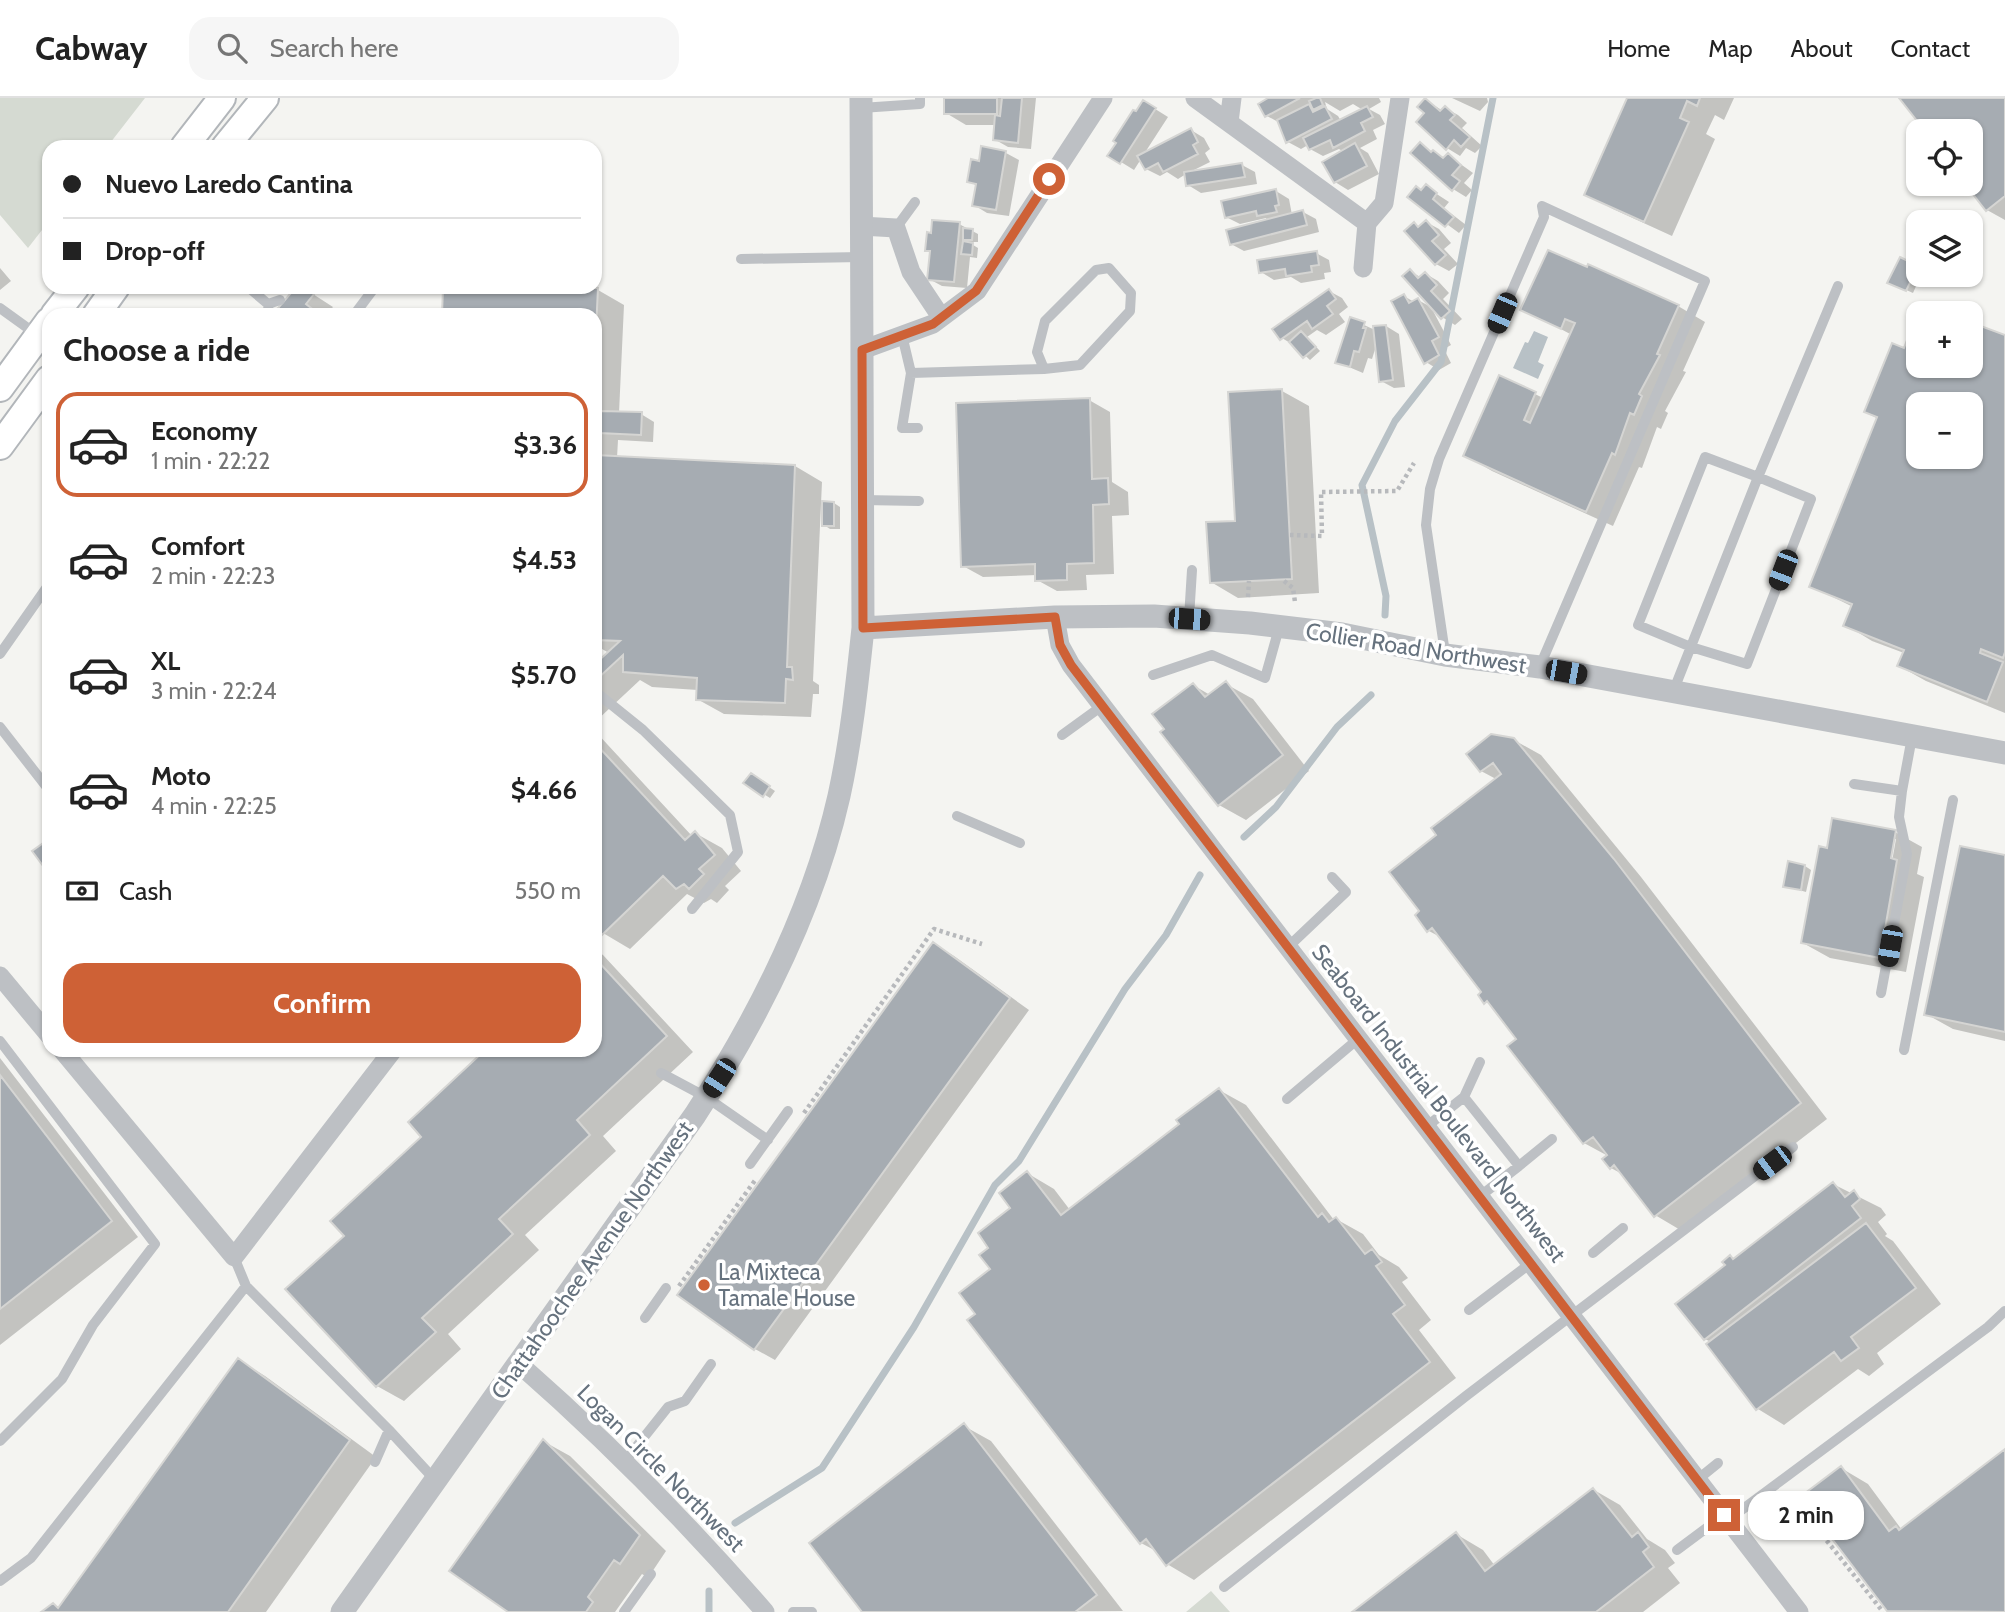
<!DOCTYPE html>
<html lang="en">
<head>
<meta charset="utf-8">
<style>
	body { margin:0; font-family:Cabin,sans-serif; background:#f6f6f6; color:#222; height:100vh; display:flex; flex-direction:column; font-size:26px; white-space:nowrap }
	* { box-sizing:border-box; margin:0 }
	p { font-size:23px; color:#767676 }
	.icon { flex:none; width:38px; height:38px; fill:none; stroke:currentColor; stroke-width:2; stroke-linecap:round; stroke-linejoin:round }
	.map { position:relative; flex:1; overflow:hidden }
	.sheet { position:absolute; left:42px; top:210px; width:560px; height:749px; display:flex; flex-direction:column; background:#fff; border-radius:21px; box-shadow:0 2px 5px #0004 }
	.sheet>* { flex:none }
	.guide { position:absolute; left:42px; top:42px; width:560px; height:154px; border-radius:21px; box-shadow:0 2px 5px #0004; display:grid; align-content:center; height:154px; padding:0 21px; background:#fff }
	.tools { position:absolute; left:1906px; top:21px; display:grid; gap:14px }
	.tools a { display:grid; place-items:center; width:77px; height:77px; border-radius:14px; background:#fff; box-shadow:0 2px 5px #0004; font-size:35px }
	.end { position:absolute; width:32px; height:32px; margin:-16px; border:9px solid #ce6136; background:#fff; box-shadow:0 0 0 4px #fff }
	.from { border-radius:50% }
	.bubble { position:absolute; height:49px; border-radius:21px; background:#fff; box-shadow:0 2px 5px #0004; font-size:23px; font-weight:800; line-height:49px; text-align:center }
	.car { position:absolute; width:21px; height:42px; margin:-21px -10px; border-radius:9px; box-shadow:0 0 5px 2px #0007; background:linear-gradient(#222 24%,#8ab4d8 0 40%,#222 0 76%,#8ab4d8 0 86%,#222 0) }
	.guide b { display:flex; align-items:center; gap:24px; height:66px; font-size:26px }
	.guide b+b { border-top:2px solid #e0e0e0 }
	.guide i { width:18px; height:18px; background:#222 }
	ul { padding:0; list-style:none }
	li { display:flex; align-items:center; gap:21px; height:105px; margin:0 14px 10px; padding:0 7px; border:4px solid transparent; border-radius:21px }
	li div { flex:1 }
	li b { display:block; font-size:26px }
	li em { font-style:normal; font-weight:800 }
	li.selected { border-color:#ce6136 }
	li>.icon { width:63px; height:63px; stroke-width:1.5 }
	h2 { padding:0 21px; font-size:32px; line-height:84px }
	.pay { display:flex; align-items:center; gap:18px; height:77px; padding:0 21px; font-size:26px }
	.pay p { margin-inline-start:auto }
	.action { display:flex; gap:14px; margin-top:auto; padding:14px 21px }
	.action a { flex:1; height:80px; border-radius:21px; background:#ce6136; color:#fff; font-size:28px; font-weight:800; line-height:80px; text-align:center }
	header { display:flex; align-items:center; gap:42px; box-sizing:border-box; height:98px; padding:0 35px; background:#fff; border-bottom:2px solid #e0e0e0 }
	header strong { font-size:33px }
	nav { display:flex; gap:38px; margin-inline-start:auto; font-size:24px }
	.search { width:490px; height:63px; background:#f6f6f6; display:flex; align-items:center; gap:18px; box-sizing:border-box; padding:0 24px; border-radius:21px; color:#767676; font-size:26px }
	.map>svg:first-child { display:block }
</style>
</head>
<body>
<header>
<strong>Cabway</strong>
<div class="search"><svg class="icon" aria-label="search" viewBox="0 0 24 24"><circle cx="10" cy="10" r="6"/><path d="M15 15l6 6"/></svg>Search here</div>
<nav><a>Home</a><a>Map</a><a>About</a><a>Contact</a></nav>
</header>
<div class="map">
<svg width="2005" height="1514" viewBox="0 0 2005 1514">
	<rect width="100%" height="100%" fill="#f4f4f1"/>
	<path fill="#d5dad2" d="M0,0H145L107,49H49V123L28,150L0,117Z
		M1211,1493L1230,1514H1186Z"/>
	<path fill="#b8c1c6" d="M1534,233L1548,239L1538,264L1544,267L1538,281L1513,270L1525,244L1528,245Z"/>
	<path fill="#0003" fill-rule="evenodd" d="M944,0H1036L1031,51L1008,49L994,41L996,27H966L946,15V1Z
		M1272,0H1379L1381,4L1369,11L1380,17L1385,26L1373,32L1377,41L1360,50L1368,55L1379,76L1348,92L1335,84L1344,54L1339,51L1323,58L1310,51L1308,47L1301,51L1288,44L1280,25L1267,18ZM1325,4L1340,13L1353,6L1363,12L1341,23L1338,18L1327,11Z
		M1452,0H1487L1488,4L1480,13Z
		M1629,0H1734L1724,22L1715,17L1706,36L1715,41L1672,138L1613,111L1586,96Z
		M1901,0H2005V122L1987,112L1967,86H1970V33H1927Z
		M1426,2L1443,13L1445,10L1458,17L1467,25L1462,30L1482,48L1475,55L1466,50L1460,58L1447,50L1426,15Z
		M1144,4L1168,19L1144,56L1191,32L1204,40L1210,51L1205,55L1210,64L1190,74L1242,67L1255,74L1257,86L1201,95L1188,87L1186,76L1178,81L1167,74L1160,78L1146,71L1141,61L1134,72L1121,64L1137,16Z
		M1420,47L1445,61L1448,57L1473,75L1464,85L1472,92L1466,99L1453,91Z
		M983,50L1006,55L1019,62L1009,118L987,115L974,107L977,88L969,83L980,65Z
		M1426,89L1449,104L1444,110L1466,127L1459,135L1410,99L1422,94Z
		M1276,93L1289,101L1292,117L1303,114L1316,121L1319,134L1244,153L1231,146L1267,123L1266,120L1240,126L1226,119Z
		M1426,124L1439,131L1451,145L1444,151L1458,166L1449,173L1436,166L1414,126L1420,130Z
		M959,126L978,136V144H968L978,150L977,160L970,159L967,190L942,188L929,181L932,154L927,152Z
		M1316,155L1329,162L1331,174L1324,175L1325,181L1301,185L1291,179L1274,182L1261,174Z
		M1901,162L1918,170V177H1921L1913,195L1895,187Z
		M0,170L11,183L0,192Z
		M1410,173L1422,180L1426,176L1438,183L1449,195L1443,201L1462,221L1455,227L1442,219Z
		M298,189H302L333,209L326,217H275Z
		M445,189L598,192L624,207L619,315L641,316L654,324L653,344L618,342L617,360L795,368L822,384L813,583L819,587V596H813L811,619L724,616L697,601L698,592L652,589L640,582L595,624V569L609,555L595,547V217H444Z
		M1329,193L1342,200L1348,209L1339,216L1345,224L1326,237L1317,232L1307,239L1320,253L1310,262L1295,248L1282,240Z
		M1404,198L1414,204L1418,202L1431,209L1451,247L1444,251L1451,265L1439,272L1426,264Z
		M1678,208L1705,224L1683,273L1686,274L1665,313L1668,315L1661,331L1657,329L1642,370L1639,369L1613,428L1492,373L1465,357L1535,296L1543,300L1572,237L1523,211Z
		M1351,221L1375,232L1386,228L1399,236L1405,289L1394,290L1381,283L1377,245L1372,261L1368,260L1363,275L1337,264Z
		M1918,234V268H1970L2005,239V615L1926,583L1899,568L1904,555L1872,543L1846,527L1853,509L1811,488L1878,321L1866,314ZM1918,306H1970V359H1918Z
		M1282,293L1309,308L1319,495L1238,500L1211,484L1237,424Z
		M1089,302L1110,314L1112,384L1128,394L1129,417L1112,418L1114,476L1086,477L1087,492L1057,493L1037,482V477L983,479L963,468Z
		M834,405L840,409V431H830L824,427Z
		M1226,586L1253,601L1309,673L1246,722L1219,707L1193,587L1210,597Z
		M595,633L692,738L695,735L722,750L741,773L725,788L729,792L717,805L711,801L704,805L687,796L630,851L603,835L595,827Z
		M1514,642L1541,657L1641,779L1827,1021L1682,1133L1655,1117L1624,1077L1611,1070L1608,1058L1584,1045L1519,941L1494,909L1486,904L1484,894L1442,840L1429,833L1421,813L1439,737L1496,681L1481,673Z
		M751,677L775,693L770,700L746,685Z
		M1895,734L1922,749L1917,776L1924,779L1906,874L1830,860L1803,845L1829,752ZM1892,741H1896L1891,769H1887Z
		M2005,760V943L1953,931L1926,916Z
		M1805,768L1811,772L1806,794L1785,788Z
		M934,846L954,858L1029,912L775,1262L755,1251Z
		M595,852L603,857L693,954L603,1038L616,1053L525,1137L539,1152L448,1236L461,1251L404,1303L377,1288L346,1138L424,1039L488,952H595Z
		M0,960L138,1139L0,1247Z
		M1219,992L1246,1007L1334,1122L1336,1121L1363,1136L1379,1157L1399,1169L1408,1180L1402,1184L1431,1222L1419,1232L1456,1280L1194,1482L1167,1466L1158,1454L1141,1445L977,1216L992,1171L991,1150L1013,1111L1027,1075L1054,1091L1070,1112L1181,1026Z
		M1833,1086L1881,1110L1886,1117L1878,1124L1887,1136L1885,1138L1893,1143L1941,1206L1877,1255L1884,1266L1869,1278L1858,1271L1784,1327L1758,1311L1709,1246L1711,1244L1705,1241L1731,1159L1735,1162Z
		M239,1262L265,1278L376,1359L266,1514H44L54,1507L60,1510Z
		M964,1328L991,1343L1123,1513L865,1514Z
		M543,1343L570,1358L666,1453L648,1480L642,1476L615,1514H511Z
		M2005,1353V1514H1893L1885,1509L1841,1370L1868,1386L1902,1432Z
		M1594,1392L1620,1407L1647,1441L1665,1452L1675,1465L1668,1470L1680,1485L1643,1514H1354L1456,1436L1483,1452L1495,1468Z"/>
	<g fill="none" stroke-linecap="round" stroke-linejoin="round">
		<path stroke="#b8c1c6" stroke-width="7" d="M1385,517L1386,498L1362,387L1395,323L1441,264L1493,0
			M1244,739L1276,709L1337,629L1371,597
			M735,1425L822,1370L914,1229L995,1087L1019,1063L1125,891L1166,837L1200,777
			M709,1514V1493"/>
	</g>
	<path fill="#a6acb2" stroke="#d5d5d3" stroke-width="2" fill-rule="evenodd" d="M944,0H997V16H944Z
		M1002,0H1022L1018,45L993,42L995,17L1000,18Z
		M1268,0H1300L1265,19L1258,6Z
		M1316,0H1320L1323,7L1313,12L1309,3Z
		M1425,0L1440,13L1445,8L1455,17L1450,22L1470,39L1461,49L1454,42L1446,52L1416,24L1424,15L1417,9Z
		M1627,0H1700L1697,8L1687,3L1680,20L1689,24L1644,124L1584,97Z
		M1899,0H2005V98L1986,113L1965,86H1970V33H1925Z
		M1143,2L1156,10L1120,66L1107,58L1116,45L1113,43L1133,12L1136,13Z
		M1309,6L1313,14L1325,8L1332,21L1286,45L1277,22Z
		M1367,8L1373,19L1361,25L1365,33L1333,50L1330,42L1309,52L1303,40Z
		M1191,30L1198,44L1193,47L1198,56L1163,74L1158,65L1145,72L1137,58Z
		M1420,44L1431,54L1433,52L1443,60L1448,55L1461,67L1452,77L1460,83L1452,93L1410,55Z
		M1355,45L1367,68L1334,85L1322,64Z
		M981,48L1006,53L996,112L972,108L976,86L967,84L971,61L979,63Z
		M1242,65L1245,79L1186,88L1184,74Z
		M1426,86L1437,95L1433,101L1454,119L1445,129L1407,99L1416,88L1421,92Z
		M1276,91L1279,107L1275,108L1277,114L1257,118L1256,113L1225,120L1221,103Z
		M1303,112L1307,127L1230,147L1226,132Z
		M932,122L960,124L954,184L927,182L930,153H925L927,134L931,135Z
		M1426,122L1439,137L1432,143L1446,157L1435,167L1404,133L1414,124L1418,129Z
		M963,130L973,131L972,142H963Z
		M963,143L973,145L972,157L961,156Z
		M1548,152L1587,169L1588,166L1679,207L1657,256L1660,257L1639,296L1642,298L1634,317L1630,315L1615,357L1612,355L1586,414L1463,358L1499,277L1536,294L1524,322L1530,325L1575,225L1565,221L1561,231L1520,212Z
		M1317,153L1319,167L1311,168L1312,174L1286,178L1285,171L1259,175L1257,162Z
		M1900,159L1918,168L1906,193L1887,185Z
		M1410,171L1418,180L1425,174L1437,187L1431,193L1450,213L1441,221L1402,178Z
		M296,189H304L314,196L306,206L320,217H272Z
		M443,189L598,190L595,253V217H442Z
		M1329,191L1336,201L1327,208L1333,216L1312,231L1307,223L1280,242L1272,231Z
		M1404,196L1409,205L1418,200L1439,239L1432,243L1439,257L1424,266L1391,203Z
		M1350,219L1365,224L1363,230H1366L1359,254L1354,253L1350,269L1335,265Z
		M1970,224L2005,237V554L2003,560L1981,551L1980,555L2003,564L1987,604L1897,568L1904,552L1843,528L1852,506L1809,489L1877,319L1864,314L1892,245L1904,250L1912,229L1918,232V268H1970ZM1918,306H1970V359H1918Z
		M1386,227L1393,282L1379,284L1373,228Z
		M1301,233L1316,249L1303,260L1289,244Z
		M1282,291L1292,481L1210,485L1206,424L1235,423L1228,294Z
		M1090,300L1092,381L1108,380L1109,406L1093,407L1094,465L1067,466V482L1035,483V466L961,469L956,305Z
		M600,313L642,314L641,337L599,335Z
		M595,357L795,367L787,569H792L793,582L786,581L785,605L696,602L697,580L623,574V557L595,583V566L620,543L595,542Z
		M822,403L834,404V428H822Z
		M1226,583L1283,657L1218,708L1160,634L1164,631L1152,616L1193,585L1205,599Z
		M1491,636L1514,640L1614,761L1801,1005L1654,1119L1614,1067L1610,1071L1602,1061L1607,1057L1593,1039L1583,1046L1507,948L1516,941L1487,903L1484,906L1478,897L1481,894L1432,830L1427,834L1415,817L1419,813L1389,774L1436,737L1431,730L1501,676L1493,665L1480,674L1466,656Z
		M595,645L685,742L695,733L715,757L699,771L704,776L689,791L684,786L676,791L663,778L602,837L595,829Z
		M751,675L770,688L763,699L743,685Z
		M1832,720L1896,732L1891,760L1897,762L1880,860L1801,845L1819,748L1827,750Z
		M49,741V776L32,753Z
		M1960,748L2005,757V934L1924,917Z
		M1788,763L1805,767L1801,792L1783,789Z
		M933,844L1010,900L754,1252L677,1197Z
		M595,860L667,938L577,1022L590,1037L499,1121L513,1136L422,1220L436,1234L376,1289L285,1191L344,1138L330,1123L421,1039L408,1024L485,952H595Z
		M0,977L112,1123L0,1211Z
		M1219,990L1318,1119L1322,1115L1329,1124L1336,1119L1365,1156L1372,1151L1382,1164L1376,1168L1405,1207L1393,1216L1430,1264L1166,1468L1146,1441L1140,1446L967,1222L975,1216L959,1195L990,1171L979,1157L988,1150L978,1135L1010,1110L999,1095L1027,1073L1061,1117L1179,1026L1176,1022Z
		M1833,1084L1845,1099L1854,1092L1860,1101L1852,1108L1861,1120L1704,1242L1675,1206L1725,1167L1722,1164L1730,1157L1733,1161Z
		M1866,1125L1916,1190L1851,1239L1859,1250L1841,1263L1834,1254L1756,1312L1706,1246Z
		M238,1260L350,1342L228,1514H41L53,1505L58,1510Z
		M964,1325L1097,1497L1075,1514H862L809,1445Z
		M543,1341L640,1437L620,1466L614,1462L588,1499L593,1504L586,1514H508L449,1473Z
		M2005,1351V1514L1887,1513L1800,1399L1841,1368L1889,1433L1896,1428L1899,1432Z
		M1593,1390L1632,1439L1638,1434L1649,1449L1643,1454L1654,1469L1596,1514H1352L1456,1434L1485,1473Z"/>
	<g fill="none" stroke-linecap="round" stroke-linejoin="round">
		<defs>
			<path id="secondary" d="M184,49L222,0
				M225,49L265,0
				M54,217L76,189
				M96,217L116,189
				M0,290L49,223
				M0,348L49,281"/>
		</defs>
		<use href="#secondary" stroke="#b2b6ba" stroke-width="30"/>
		<path stroke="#b7b9bc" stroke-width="4.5" stroke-dasharray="3.5 3.5" stroke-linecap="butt" d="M1290,437L1322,438L1321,394L1397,393L1414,365
			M1284,483L1293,490L1295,504
			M1248,499L1249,483
			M804,1015L934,831L982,846
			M679,1188L756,1081
			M1805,1415L1883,1514"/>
		<path stroke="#bdc0c4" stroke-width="10" d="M861,10L920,6V0
			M896,130L915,104
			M741,161L862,159
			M248,189L268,206L269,217
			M268,206L280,202
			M0,210L36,236
			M354,217L375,189
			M902,237L911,275L1044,271L1080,267L1130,213L1131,195L1109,170L1096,172L1045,223L1037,254L1044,271
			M911,275L902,330H918
			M863,402L919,403
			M1189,520L1192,472
			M1445,555L1426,427L1430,391L1439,361L1544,119L1542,108
			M0,556L49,486
			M1540,568L1705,183L1542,108
			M1153,577L1212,557L1265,580L1279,530
			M1673,594L1758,379L1811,401L1747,566L1691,549L1638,527L1705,359L1758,379L1838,188
			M597,595L643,632L730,717L738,754L692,811
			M0,629L49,692
			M1062,637L1102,608
			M1854,686L1902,693L1912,639
			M957,718L1020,745
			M1288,849L1346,794L1332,779
			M1881,895L1907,756L1899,719L1902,693
			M0,943L155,1146L93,1227L62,1281L0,1343
			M1904,952L1953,702
			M661,975L706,999L768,1042
			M1464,999L1519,1068L1552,1041
			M1287,1001L1358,941
			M1426,1029L1464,999L1480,964
			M750,1066L788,1013
			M1479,1099L1519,1068
			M1593,1155L1623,1130
			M234,1159L246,1188
			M1469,1212L1531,1165
			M645,1220L666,1190
			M625,1363L668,1309L685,1303L711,1266
			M375,1364L389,1332
			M1697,1382L1718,1365
			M1728,1422L1988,1229L2005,1213
			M1677,1452L1724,1417
			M0,1483L31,1460L246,1188L389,1332L435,1382
			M1224,1489L1466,1298L1793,1049
			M624,1514L651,1476
			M793,1514H812"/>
		<path stroke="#bdc0c4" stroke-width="19" d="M1195,0L1367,125L1363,170
			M1229,24L1232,0
			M1367,125L1384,105L1400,0
			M861,128L896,130L911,174L941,219
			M862,252L933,226L977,193L1103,0
			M1055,519L1060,547L1071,567L1799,1514
			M0,878L49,937
			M62,952L234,1159L393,952
			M518,1265C607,1343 688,1425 765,1514"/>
		<path stroke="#bdc0c4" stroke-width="23" d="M863,530L1055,519L1154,518L1250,525L1342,536L1445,557L1540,569L2005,655
			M342,1514L695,1017C758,920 813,813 839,698C851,643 857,587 863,530L861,0"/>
		<use href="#secondary" stroke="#fff" stroke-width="26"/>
	</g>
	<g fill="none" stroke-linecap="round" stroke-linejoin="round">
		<path stroke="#ce6136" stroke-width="9" d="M1049,81L976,193L933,226L862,252L863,530L1055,519L1060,547L1071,567L1724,1417"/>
	</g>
	<circle fill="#ce6136" stroke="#fff" stroke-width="2.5" cx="704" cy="1187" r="7"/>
	<g text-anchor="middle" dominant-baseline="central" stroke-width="7" stroke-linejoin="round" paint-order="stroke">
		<g font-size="23" fill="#66727e" stroke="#fff">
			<text transform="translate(1416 550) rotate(9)">Collier Road Northwest</text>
			<text transform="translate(1439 1005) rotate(52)">Seaboard Industrial Boulevard Northwest</text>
			<text transform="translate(592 1162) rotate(-55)">Chattahoochee Avenue Northwest</text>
			<text transform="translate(661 1370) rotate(45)">Logan Circle Northwest</text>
		</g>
		<g font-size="23" fill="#66727e" stroke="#fff" text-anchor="start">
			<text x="718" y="1174">La Mixteca<tspan x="718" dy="26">Tamale House</tspan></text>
		</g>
	</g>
</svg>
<div class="tools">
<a><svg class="icon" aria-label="locate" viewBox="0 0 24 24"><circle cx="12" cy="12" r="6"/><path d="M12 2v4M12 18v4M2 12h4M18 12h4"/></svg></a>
<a><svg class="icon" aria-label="layers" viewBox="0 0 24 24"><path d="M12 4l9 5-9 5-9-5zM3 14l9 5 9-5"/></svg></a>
<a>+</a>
<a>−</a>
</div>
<i class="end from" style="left:1049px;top:81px"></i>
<i class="end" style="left:1724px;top:1417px"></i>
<div class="bubble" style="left:1748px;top:1393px;width:116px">2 min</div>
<i class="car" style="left:1502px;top:215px;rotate:203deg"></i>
<i class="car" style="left:1783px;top:472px;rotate:201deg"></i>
<i class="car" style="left:1189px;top:521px;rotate:94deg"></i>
<i class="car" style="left:1566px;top:574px;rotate:100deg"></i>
<i class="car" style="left:1890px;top:848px;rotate:190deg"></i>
<i class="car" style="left:719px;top:980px;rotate:213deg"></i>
<i class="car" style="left:1772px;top:1065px;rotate:233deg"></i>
<div class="guide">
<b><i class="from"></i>Nuevo Laredo Cantina</b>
<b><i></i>Drop-off</b>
</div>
<section class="sheet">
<h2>Choose a ride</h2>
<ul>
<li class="selected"><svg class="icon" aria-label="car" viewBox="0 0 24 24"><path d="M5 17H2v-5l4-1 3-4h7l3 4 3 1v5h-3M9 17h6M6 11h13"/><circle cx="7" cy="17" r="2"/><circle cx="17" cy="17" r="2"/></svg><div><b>Economy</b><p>1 min · 22:22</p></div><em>$3.36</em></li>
<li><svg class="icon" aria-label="car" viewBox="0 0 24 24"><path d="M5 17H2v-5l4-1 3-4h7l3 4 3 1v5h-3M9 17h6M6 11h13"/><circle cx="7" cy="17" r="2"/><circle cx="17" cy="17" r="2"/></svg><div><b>Comfort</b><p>2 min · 22:23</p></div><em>$4.53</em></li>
<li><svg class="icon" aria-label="car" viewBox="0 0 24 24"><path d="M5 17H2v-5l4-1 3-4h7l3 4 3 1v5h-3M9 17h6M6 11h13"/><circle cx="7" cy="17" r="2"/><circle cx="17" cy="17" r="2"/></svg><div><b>XL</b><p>3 min · 22:24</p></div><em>$5.70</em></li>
<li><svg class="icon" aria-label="car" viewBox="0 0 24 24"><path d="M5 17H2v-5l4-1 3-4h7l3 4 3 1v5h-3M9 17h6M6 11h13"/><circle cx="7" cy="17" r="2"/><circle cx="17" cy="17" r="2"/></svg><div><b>Moto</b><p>4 min · 22:25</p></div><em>$4.66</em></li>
</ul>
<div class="pay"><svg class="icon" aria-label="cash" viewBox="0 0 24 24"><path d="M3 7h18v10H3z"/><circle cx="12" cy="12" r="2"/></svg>Cash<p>550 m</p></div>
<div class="action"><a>Confirm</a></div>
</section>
</div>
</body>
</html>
